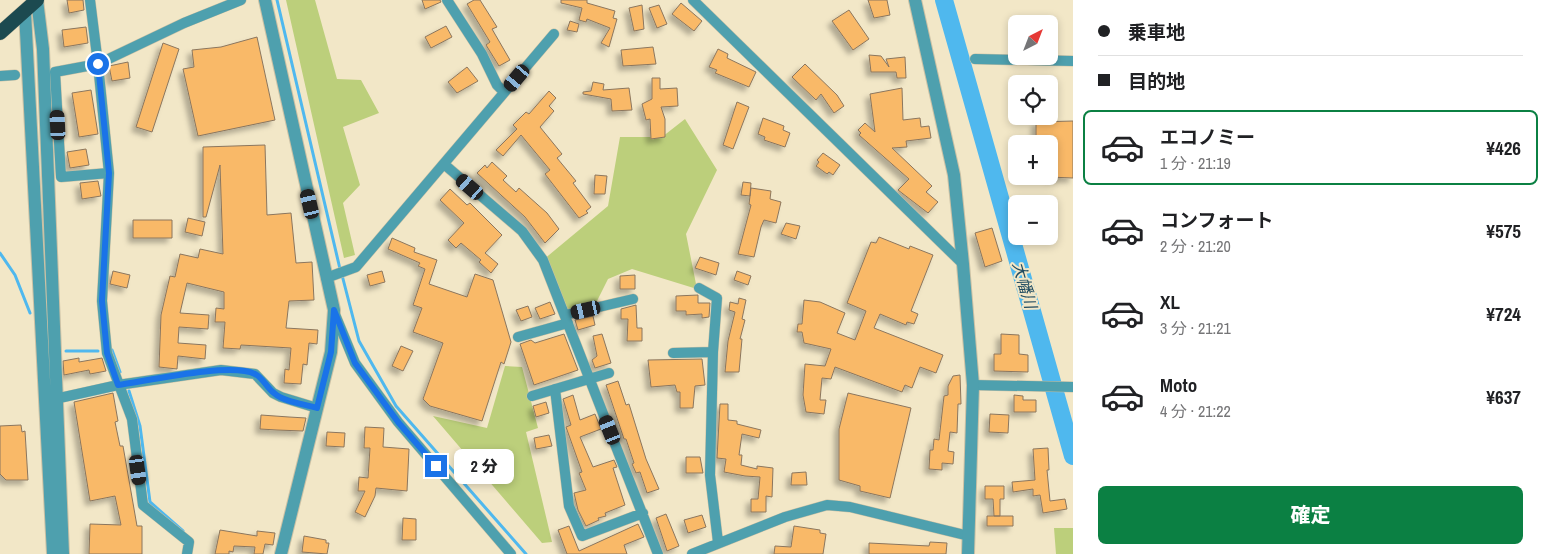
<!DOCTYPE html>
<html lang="ja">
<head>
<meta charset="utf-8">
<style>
	body { margin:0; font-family:"Archivo Narrow","Noto Sans JP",sans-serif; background:#f6f6f6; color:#202124; height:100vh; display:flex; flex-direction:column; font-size:19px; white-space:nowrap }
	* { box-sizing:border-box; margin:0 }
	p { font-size:16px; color:#757577 }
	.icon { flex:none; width:28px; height:28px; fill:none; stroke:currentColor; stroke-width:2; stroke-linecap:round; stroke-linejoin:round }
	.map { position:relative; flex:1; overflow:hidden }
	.sheet { display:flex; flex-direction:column; background:#fff; width:475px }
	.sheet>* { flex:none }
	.guide { display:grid; align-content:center; height:110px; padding:0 25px; background:#fff }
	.needle { width:32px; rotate:42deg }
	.tools { position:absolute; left:1008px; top:15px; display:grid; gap:10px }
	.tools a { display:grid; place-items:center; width:50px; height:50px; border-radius:8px; background:#fff; box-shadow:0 2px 8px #0003; font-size:25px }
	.end { position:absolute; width:22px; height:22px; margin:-11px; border:6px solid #1a73e8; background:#fff; box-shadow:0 0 0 2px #fff }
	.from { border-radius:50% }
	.bubble { position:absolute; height:35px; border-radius:8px; background:#fff; box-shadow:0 2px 8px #0003; font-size:16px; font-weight:800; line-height:35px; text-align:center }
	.car { position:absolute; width:15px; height:30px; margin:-15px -8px; border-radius:6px; box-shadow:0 0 4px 1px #0007; background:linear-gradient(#222 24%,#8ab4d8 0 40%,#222 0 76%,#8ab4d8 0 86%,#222 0) }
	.guide b { display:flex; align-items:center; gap:18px; height:48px; font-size:19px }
	.guide b+b { border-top:1px solid #e0e0e0 }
	.guide i { width:12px; height:12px; background:#202124 }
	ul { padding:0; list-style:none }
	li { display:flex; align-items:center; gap:15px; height:75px; margin:0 10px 8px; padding:0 15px; border:2px solid transparent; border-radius:8px }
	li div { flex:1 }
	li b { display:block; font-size:19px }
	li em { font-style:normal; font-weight:800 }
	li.active { border-color:#0b8043 }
	li>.icon { width:45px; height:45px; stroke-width:1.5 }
	.action { display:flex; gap:10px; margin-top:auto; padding:10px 25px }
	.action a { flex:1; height:58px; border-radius:8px; background:#0b8043; color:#fff; font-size:20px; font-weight:800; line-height:58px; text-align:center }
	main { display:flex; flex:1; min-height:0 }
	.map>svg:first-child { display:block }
</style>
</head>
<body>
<main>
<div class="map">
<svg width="1073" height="554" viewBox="0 0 1073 554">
	<defs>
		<filter id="shadow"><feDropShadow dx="-4.5" dy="4.5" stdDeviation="2.5" flood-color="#0004"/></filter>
	</defs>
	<rect width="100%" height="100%" fill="#f2e7c7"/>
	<path fill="#bccf7b" d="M286,0H315L337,79L361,80L379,113L343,127L360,185L343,203L355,255L344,258Z
		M685,119L717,170L686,234L697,289L632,269L608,279L595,305L570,314L543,260L608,206L620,137H662Z
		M505,366L522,367L538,428L526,432L552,542L542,543L433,416L487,428Z
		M1054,528H1073V554H1056Z"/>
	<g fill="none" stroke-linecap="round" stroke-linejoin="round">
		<path stroke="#4fb8ee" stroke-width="3" d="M277,0L340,269
			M0,253L15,275L30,313
			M342,275L359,341L396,406L526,554
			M112,350L120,372
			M66,351H98
			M129,391L140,426L150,502L183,531"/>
		<path stroke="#4fb8ee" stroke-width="18" d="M944,0L1073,456"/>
	</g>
	<path fill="#f9b968" stroke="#8b765e" filter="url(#shadow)" d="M67,0H83L84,10L69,13Z
		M422,0H440L441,2L425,9Z
		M474,0H480L497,27L492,29L510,60L499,66L486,45L490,42L467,4Z
		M561,0H587V3L615,11L613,18L617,19L609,47L601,43L610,28L587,19L586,22L579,20L582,8L561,3Z
		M868,0H887L890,15L874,18Z
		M681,3L702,21L694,31L672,14Z
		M642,5L644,29L634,31L629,8Z
		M659,5L667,24L657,28L649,8Z
		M849,10L869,39L853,50L832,21Z
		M570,21L579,24L577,32L567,30Z
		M446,26L452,37L431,48L425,37Z
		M86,27L88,43L64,47L62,30Z
		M257,37L275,120L198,136L183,69L194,67L192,50L221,47Z
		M163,43L179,49L152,132L136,127Z
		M653,47L656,64L623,66L621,50Z
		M718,49L728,54L727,58L756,72L749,87L715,73L717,70L709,67Z
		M869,55L881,56L889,67L886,59L905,57L906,78H897L896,72H871Z
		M128,62L130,78L112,81L109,66Z
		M805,64L837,95L844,106L834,113L821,94L816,100L792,77Z
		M467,67L478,81L457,93L448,82Z
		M652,78H660V89L677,88L678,106L661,107L665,119V137L651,139L650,119L646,120L642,104L652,99Z
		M593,82L604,84L603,90L629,88L632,110L612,111L611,99L583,94V92L591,91Z
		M902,88L903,120L920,118L921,127L929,126L931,138L906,141L907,147L892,148L932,186L926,192L938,202L928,213L898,190L909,179L859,135L861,133L858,130L865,123L875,132L870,94Z
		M91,90L98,134L79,137L72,93Z
		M549,91L556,98L549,106L554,111L540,127L562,154L557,158L576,181L573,183L591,207L586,211L588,213L579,218L545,174L550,170L521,135L503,156L496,150L517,129L513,125L526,112L529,114Z
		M737,102L749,107L733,149L723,145Z
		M763,118L784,126L783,130L790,133L785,147L764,140L765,137L758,134Z
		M1073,121V178L1049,177V144H1036V122Z
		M265,145L267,215L291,213L296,263L312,262L314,300L289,301L286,328L318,330L317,344L309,343L307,365L303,364L301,384L284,383L285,369L289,370L291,348L241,345L240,349L223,348L225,322H215L216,308L224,309V292L187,283L180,313L209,315L208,329L179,327L178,343L206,345L205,359L178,356L177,369L159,367L161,315L170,276L175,277L180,254L198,258L200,249L223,254L220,165L206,217H203V147Z
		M86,149L89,165L70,168L67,152Z
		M823,153L840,165L833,175L829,172L827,174L816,166L819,162L817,160Z
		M492,162L507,176L503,180L516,192L519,188L547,213L559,229L545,243L525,217L477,173L485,165L487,168Z
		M595,175L607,176L605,194H594Z
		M98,181L101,196L82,199L80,183Z
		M743,182L751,183L750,196L741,195Z
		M751,188L771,191L770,199L781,202L776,223L764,220L761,227L754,257L738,254L751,205L749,204Z
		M450,189L467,205L470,203L502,235L485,253L498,264L491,273L479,262L481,260L461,243L456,248L448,240L464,223L440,200Z
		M188,218L205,222L202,236L185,232Z
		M133,220H172V238H133Z
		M786,223L800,226L796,239L781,234Z
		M992,228L1002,261L985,267L975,233Z
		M879,237L909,249L910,246L933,255L911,311L918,314L914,324L907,322L906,325L880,314L874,328L943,355L936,373L920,367L912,388L905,385L902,392L835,367L831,379L822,378L820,400H826L824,414L806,412L803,395L805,364L825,366L831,349L804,343L802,332H797L798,324H802L804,300L820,302L845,313L837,333L855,340L866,311L847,303L871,242L876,243Z
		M392,238L415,248L414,252L437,260L429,284L467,297L475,274L493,280L511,342L504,364L501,362L482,421L430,406L423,399L443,343L413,332L422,308L413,305L425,269L418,266L420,263L388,249Z
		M700,257L719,263L716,275L695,268Z
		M113,271L130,275L127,288L110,284Z
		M382,271L385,282L370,286L367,275Z
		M737,271L751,276L748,285L734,280Z
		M635,275V289H620V276Z
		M698,295V303H710L709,317L702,318V314L686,315V311H676V296Z
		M739,298L746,300L742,319L745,320L740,339H742L739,372H725L728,341L735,312L729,310L730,302L738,304Z
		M550,302L555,314L540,319L535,308Z
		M636,305L637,328H642V341H627L628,319H621V309Z
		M528,306L532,317L521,321L516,310Z
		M593,316L595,325L578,330L575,320Z
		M564,334L578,370L534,385L520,344L531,340L535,343Z
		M602,334L611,363L595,368L592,360L597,356L593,336Z
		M1001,334L1019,335V354L1028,355V372L994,371V354H1001Z
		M401,346L413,351L403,371L392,366Z
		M79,358V362L102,358L106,371L90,374L89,370L64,375L63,361Z
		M702,359L705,385L695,386L693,408H680V392H677L675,385L651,387L648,360Z
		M960,375L961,404H958L957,433L950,432L948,451L954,452L953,464L942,463V470L929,469L930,450H933L934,439L939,440L944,396L948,395V386L953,376Z
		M618,381L626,405L629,404L646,459L659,489L647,493L640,472L636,473L632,464L634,463L626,439H624L606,385Z
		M113,393L118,421L115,422L120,446H123L137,526H142V554H89L90,524L121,525L115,496L90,501L74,402Z
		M848,393L911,408L890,498L860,491V486L839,480V429Z
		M573,395L580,420L595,414L601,429L580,437L593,467L614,460L617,467L613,468L625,505L605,513L606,516L598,518L599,520L586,526L578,510L574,493L586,490L579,473L582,472L566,427L571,425L563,399Z
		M1014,395L1023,396V400H1036V412H1014Z
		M546,402L549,413L536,417L533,406Z
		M720,404H728V420L737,421V424L761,430L759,438L742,434L739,455H742L741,465L757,469V466L773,468L772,497L766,496V512H751V499H758L760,477L745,476L724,472L726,459L717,458Z
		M990,414L1009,415L1008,433L989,432Z
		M261,415L289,417L306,418L303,431L277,430L260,429Z
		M21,425L22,432L25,431L28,480H6L0,474V426Z
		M365,427L384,428L383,447L409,449L407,491L376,488L375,496L365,517L355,512L365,491H358L359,477L368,478L370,448H364Z
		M327,432L345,433L344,447L326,446Z
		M549,435L552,446L536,449L534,438Z
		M1048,448L1049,470H1047L1050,501L1065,499L1067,509L1043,513L1040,495L1033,496V489L1013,492L1012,482L1035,480L1033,449Z
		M686,457H700L703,473H686Z
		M806,472L807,485H791L792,473Z
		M985,486H1004V499H1000V516H994L993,499H985Z
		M666,514L679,546L667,551L656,518Z
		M702,515L706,527L688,533L684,520Z
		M987,516H1013V526H987Z
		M403,518L416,519V540H402Z
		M638,524L644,537L624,545L627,554H567L558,530L569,526L579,551Z
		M794,526L820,530V533L826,534L823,554H774L775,546L791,547Z
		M220,530L257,536V531L275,533L273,545L265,544L263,554H254L255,547L234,546L233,552L229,551V554H215Z
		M304,536L326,540V543H329L327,554L302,552Z
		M930,542L947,543L946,554H869V543L929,546Z"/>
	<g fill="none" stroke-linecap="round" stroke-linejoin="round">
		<defs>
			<path id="minor" d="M90,0L98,64L55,72L61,177L109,173
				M447,0L482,54L497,85L504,92
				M693,0L963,264
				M975,59L1073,61
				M0,76L15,75
				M445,165L522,231L543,260L658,554
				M326,278L356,267L554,34
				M699,288L717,298L713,352L710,475L718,542
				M334,312L355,363L398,422L511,554
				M565,315L633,299
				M518,337L568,323
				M673,353L713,352
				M973,385L1073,387
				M555,389L569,506L582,536L643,513
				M532,396L609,373
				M55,399L118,385L221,370L255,374L273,393L281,397L317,408
				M187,554L189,542L143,505L132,419L107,353L102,301L109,173L98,64L184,23L241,0
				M692,554L785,517L827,505L850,507L969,536"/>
			<path id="tertiary" d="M37,0L43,49L63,554
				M265,0L334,310L331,352L281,554
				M915,0L954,175L963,264L973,385L968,554
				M25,12L53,554"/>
			<path id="trunk" d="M0,33L37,0"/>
		</defs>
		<use href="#minor" stroke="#cbc1a5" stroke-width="11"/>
		<use href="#tertiary" stroke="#cbc1a5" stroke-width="14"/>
		<use href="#trunk" stroke="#cbc1a5" stroke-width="15"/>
		<use href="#minor" stroke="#4ea0ae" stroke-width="10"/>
		<use href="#tertiary" stroke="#4ea0ae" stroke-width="12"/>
		<use href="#trunk" stroke="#1c4a50" stroke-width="14"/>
	</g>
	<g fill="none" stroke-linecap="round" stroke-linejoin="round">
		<path stroke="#1a73e8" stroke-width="6" d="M98,64L109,173L102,301L107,353L118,385C147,381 231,362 255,374C263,378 267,388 274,393C284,402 304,404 317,408L331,352L334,310L355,363L398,422L436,466"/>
	</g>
	<g text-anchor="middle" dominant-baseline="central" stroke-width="4" stroke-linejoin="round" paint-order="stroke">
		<g font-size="16" font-style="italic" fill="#1f4b61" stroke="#f2e7c7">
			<text transform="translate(1025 285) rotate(74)">大幡川</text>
		</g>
	</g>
</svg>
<div class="tools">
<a><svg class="needle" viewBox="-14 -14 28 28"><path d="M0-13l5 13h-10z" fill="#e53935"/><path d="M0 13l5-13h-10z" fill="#757577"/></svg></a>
<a><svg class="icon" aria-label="locate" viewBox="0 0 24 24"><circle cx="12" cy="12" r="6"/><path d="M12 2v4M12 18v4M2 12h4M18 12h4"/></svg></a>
<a>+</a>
<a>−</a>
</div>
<i class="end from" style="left:98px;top:64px"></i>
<i class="end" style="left:436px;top:466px"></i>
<div class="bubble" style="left:454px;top:449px;width:60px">2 分</div>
<i class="car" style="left:517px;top:78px;rotate:220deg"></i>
<i class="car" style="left:58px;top:125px;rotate:357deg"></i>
<i class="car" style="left:470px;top:187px;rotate:311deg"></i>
<i class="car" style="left:310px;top:204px;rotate:347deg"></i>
<i class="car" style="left:586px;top:310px;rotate:257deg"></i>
<i class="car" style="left:610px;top:430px;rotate:338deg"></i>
<i class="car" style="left:138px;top:470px;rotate:172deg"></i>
</div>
<section class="sheet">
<div class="guide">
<b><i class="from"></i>乗車地</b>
<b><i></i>目的地</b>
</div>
<ul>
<li class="active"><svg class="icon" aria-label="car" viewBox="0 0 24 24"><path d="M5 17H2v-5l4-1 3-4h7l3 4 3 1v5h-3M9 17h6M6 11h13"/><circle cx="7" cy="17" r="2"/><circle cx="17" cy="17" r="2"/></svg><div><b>エコノミー</b><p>1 分 · 21:19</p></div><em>¥426</em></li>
<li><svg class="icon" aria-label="car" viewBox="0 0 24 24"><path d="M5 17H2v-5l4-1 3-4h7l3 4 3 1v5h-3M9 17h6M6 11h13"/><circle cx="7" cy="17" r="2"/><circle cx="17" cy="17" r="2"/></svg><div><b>コンフォート</b><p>2 分 · 21:20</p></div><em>¥575</em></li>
<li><svg class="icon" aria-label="car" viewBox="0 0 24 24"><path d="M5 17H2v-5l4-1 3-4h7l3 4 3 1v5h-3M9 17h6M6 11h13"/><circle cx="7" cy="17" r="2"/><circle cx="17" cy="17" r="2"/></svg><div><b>XL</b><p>3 分 · 21:21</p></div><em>¥724</em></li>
<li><svg class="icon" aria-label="car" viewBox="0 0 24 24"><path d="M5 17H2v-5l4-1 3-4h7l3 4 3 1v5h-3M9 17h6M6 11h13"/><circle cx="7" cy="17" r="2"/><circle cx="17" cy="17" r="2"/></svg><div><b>Moto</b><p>4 分 · 21:22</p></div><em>¥637</em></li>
</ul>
<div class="action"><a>確定</a></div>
</section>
</main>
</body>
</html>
